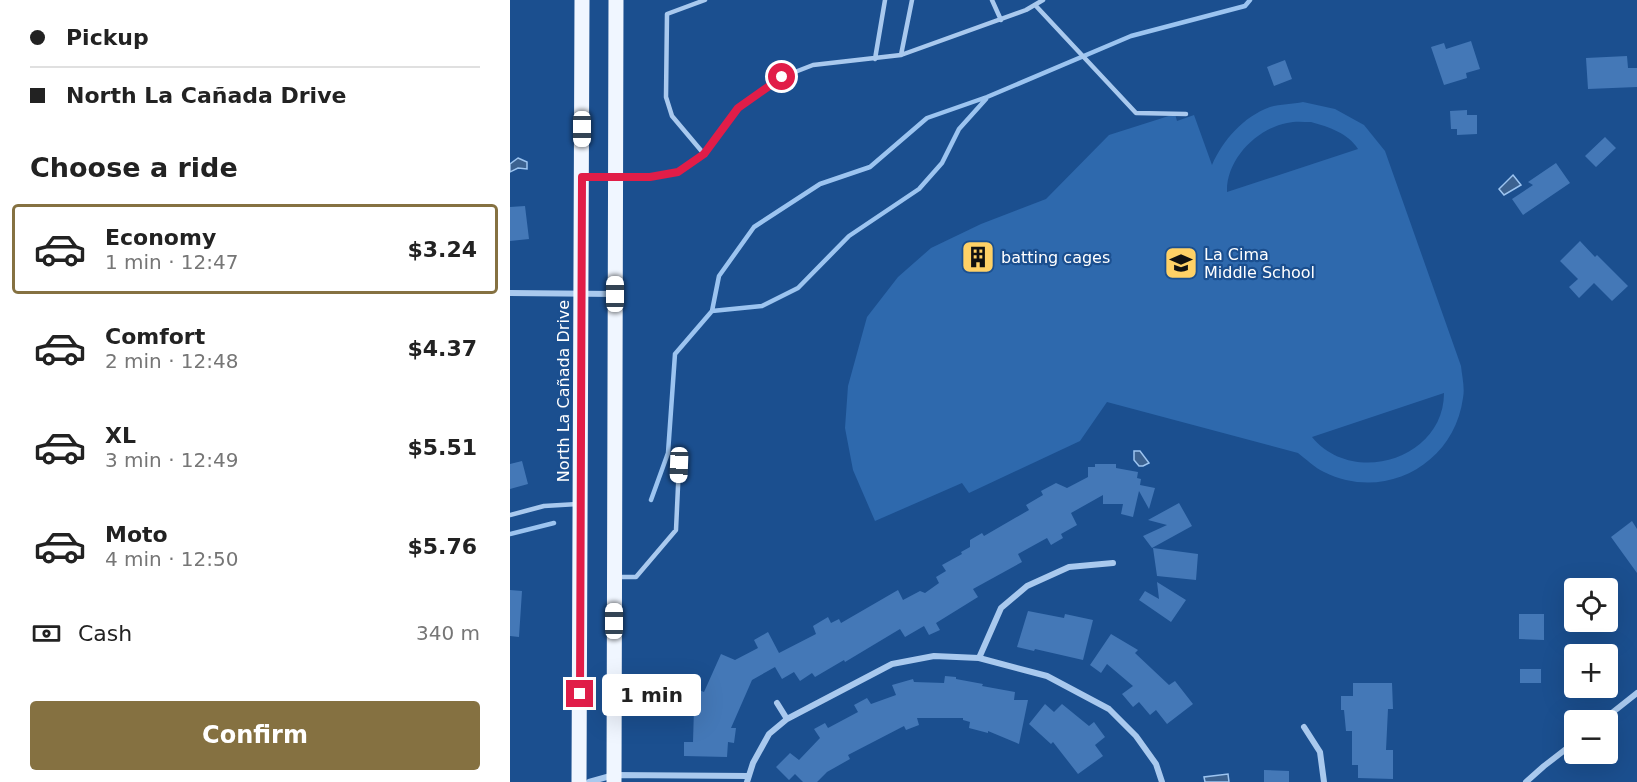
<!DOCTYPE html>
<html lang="en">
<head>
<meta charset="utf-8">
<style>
	body { margin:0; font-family:"DejaVu Sans",sans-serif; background:#f2f2f2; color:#222; height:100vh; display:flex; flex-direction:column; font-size:22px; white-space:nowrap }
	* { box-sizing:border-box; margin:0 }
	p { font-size:20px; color:#767676 }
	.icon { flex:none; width:33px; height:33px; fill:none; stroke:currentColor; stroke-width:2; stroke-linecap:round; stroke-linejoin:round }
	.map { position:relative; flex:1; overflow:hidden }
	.panel { display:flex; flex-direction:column; background:#fff; width:510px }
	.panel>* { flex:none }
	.banner { display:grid; align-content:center; height:132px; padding:0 30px; background:#fff }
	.buttons { position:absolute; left:1054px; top:578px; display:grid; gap:12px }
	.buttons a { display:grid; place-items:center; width:54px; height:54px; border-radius:6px; background:#fff; box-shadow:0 6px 24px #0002; font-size:30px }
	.end { position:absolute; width:27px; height:27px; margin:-14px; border:8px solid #e11d48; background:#fff; box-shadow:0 0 0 3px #fff }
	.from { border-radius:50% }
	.bubble { position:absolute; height:42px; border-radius:6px; background:#fff; box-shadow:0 6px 24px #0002; font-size:20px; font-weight:600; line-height:42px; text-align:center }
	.car { position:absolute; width:18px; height:36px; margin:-18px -9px; border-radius:8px; box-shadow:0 0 4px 2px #0007; background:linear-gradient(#fff 24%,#345 0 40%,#fff 0 76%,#345 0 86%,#fff 0) }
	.banner b { display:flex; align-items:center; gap:21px; height:57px; font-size:22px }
	.banner b+b { border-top:2px solid #e0e0e0 }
	.banner i { width:15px; height:15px; background:#222 }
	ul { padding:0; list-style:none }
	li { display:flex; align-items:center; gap:18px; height:90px; margin:0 12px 9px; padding:0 18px; border:3px solid transparent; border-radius:6px }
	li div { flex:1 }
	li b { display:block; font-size:22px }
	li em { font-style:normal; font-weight:600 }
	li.selected { border-color:#857141 }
	li>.icon { width:54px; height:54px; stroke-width:1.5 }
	h2 { padding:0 30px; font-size:27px; line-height:72px }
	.pay { display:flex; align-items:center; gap:15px; height:66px; padding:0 30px; font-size:22px }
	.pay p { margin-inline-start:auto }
	.cta { display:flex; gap:12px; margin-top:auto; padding:12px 30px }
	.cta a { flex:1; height:69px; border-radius:6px; background:#857141; color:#fff; font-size:24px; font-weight:600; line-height:69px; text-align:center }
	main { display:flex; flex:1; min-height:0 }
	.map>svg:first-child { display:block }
</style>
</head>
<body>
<main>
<section class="panel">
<div class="banner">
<b><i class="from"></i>Pickup</b>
<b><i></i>North La Cañada Drive</b>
</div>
<h2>Choose a ride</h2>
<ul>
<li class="selected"><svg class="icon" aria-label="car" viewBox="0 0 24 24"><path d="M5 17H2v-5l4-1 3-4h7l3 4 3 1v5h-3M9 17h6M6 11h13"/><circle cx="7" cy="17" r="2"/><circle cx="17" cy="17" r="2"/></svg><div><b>Economy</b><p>1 min · 12:47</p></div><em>$3.24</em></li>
<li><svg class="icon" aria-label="car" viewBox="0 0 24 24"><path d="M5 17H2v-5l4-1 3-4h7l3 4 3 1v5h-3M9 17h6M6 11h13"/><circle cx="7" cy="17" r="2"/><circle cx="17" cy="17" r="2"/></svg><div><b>Comfort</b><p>2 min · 12:48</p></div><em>$4.37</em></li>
<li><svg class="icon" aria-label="car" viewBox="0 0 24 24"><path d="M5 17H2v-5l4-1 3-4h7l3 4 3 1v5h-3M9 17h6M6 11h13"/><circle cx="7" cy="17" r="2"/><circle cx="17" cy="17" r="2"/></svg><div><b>XL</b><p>3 min · 12:49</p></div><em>$5.51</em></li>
<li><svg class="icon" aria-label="car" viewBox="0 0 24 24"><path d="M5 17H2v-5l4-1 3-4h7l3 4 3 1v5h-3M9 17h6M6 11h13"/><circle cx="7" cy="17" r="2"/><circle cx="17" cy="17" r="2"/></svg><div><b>Moto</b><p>4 min · 12:50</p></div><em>$5.76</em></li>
</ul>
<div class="pay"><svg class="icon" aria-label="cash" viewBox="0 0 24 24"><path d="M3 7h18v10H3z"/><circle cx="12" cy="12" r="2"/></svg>Cash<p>340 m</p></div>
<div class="cta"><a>Confirm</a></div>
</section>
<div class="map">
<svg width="1127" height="782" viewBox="0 0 1127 782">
	<rect width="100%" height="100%" fill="#1b4f8f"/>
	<path fill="#2e69ad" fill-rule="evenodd" d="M793,102L825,109L854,125L875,151L951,366C952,376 955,388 953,398C944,465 874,502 814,472C805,468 796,459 788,453L597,402L570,441L459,493L452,483L365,521L343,470L335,428L338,386L357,317L388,277L421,248L471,224L536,199L599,135L665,114L667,121L684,115L702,165C713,140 733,117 760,107C770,104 783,104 793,102ZM801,122C819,127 838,133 848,149L717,192C716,160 746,129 777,123C785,121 793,122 801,122ZM934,393C934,459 843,487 802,437Z"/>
	<path fill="#3c6290" stroke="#9cc4f0" stroke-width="1.5" d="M8,158L17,162V169L8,168L0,172V164Z
		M1003,175L1011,185L994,195L989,189Z
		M624,451H630L639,463L633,466H629L624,460Z
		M718,774L719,782H695L694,777Z"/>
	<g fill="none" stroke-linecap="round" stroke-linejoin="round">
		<path stroke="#9cc4f0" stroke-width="4.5" d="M202,311L252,306L288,288L339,236L409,189L432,163L449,129L476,99
			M141,500L158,453L165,354L202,311L209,276L244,227L310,184L360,167L417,118L477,97L621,36L735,6L740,0
			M0,534L44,523"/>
	</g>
	<path fill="#4478b7" d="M961,41L970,69L956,73L957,78L934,85L921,47L934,43L936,49Z
		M1117,56L1118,68H1127V87L1078,89L1076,58Z
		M775,60L782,79L764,86L757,67Z
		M957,110V115H967V134L947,135V129H941L940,111Z
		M1095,137L1106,148L1086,167L1075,156Z
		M1046,163L1060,183L1013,215L1002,199L1023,185L1018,182Z
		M15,206L19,239L0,241V207Z
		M1070,241L1085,257L1087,255L1118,286L1102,301L1084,283L1069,298L1059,287L1068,279L1050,261Z
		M12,461L18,484L0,489V464Z
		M585,464H606V468L628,472L627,478L631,479L630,485L645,488L639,509L629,491L623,517L611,514L613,504H593V495L561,513L567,525L551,534L553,538L541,545L537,538L508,554L512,562L463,589L468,597L426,623L430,630L419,635L414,626L395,637L390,629L335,662L334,660L305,677L302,673L290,681L284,672L272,679L265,667L242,680L221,728H226L224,743L218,742L217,757L174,756V742H183L184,708L180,705L189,690L194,692L211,654L225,660L248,648L244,640L258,632L269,653L306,634L303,626L318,617L321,623L329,619L331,623L388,590L393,600L410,591L415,593L429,583L426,577L436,571L432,565L452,554L451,552L460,547V540L472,533L474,536L519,510L516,505L533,495L531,491L546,483L557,488L578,477V467H585Z
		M669,503L682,526L642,548L633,536L657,525L638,520Z
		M1122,521L1127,529V573L1101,537Z
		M643,548L688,554L686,580L647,576Z
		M647,582L676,600L661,622L629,600L635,591L649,599Z
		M0,590L12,591L9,637L0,636Z
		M518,611L554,618L555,614L583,620L573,660L525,649L524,651L507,647Z
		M1009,614H1034V640L1009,639Z
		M601,634L628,650L625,653L659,685L665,681L683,704L657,724L646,710L640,715L629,702L623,707L612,694L623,686L597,664L591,673L580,665Z
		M1010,669H1031V683H1010Z
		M435,676L446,677V679L473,684L472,686L505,692L504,700H518L509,744L478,731V733L459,728L460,722L453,720V718H407L409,725L396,730L394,726L338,755L340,759L317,772L307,782H293L285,774L279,780L266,767L280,753L289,760L310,738L304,729L315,723L318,728L348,712L344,705L357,698L361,704L386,695L382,685L403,679L404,682L434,683Z
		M843,683H882L883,709H878L876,750H883V779L848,778V765H842V731H836L834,710H831V696H843Z
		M535,704L544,712L552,704L579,726L584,722L595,737L585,745L593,756L568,774L543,742L541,744L519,724Z
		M754,770L779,771V782H754Z"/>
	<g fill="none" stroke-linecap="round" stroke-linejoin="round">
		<path stroke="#a9c9ee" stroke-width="4.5" d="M482,0L491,20
			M526,6L626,113L676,114
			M391,55L402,0
			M365,59L375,0
			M194,154L162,116L156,97L157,14L195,0
			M75,177H140L168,172L194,154L228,108L272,77L303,65L391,55L516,10L533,0
			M0,515L34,506L68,504
			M107,577H126L166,530L169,465"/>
		<path stroke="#a9c9ee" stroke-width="6" d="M0,293L104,294
			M469,658L491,608L517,586L559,567L603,563
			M267,703L277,719
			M1093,720L1127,693
			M794,727L810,752L814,782
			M79,782L104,775L238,776
			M237,782L243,763L259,734L277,719L382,664L424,656L469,658L537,676L599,709L626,736L646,764L652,782
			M1016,782L1034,766L1065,742"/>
		<path stroke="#f0f6ff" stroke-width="15" d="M69,782L72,0
			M104,782L106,0"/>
	</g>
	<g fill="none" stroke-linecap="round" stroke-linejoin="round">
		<path stroke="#e11d48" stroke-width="8" d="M70,694L72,177H140L168,172L194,154L228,108L272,77"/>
	</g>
	<defs>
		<symbol id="building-square" viewBox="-11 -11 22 22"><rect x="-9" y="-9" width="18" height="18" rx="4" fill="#ffd166" stroke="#1b4f8f"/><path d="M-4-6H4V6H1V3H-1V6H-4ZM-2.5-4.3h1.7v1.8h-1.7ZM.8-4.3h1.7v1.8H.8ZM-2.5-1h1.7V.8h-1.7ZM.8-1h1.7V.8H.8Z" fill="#111"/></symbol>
		<symbol id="school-square" viewBox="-11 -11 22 22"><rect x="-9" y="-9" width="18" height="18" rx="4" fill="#ffd166" stroke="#1b4f8f"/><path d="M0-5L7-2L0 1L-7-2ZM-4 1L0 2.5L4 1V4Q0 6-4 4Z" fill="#111"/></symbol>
	</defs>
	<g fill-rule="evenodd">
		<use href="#building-square" x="449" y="238" width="38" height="38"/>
		<use href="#school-square" x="652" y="244" width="38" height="38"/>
	</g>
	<g text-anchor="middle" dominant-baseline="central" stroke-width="4.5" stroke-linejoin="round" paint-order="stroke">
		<g font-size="16" fill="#fff" stroke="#1b4f8f" text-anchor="start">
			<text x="694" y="254">La Cima<tspan x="694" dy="18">Middle School</tspan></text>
			<text x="491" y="257">batting cages</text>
		</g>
		<g font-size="16" fill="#fff" stroke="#1b4f8f">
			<text transform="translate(53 391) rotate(-90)">North La Cañada Drive</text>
		</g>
	</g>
</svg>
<div class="buttons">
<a><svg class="icon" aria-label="locate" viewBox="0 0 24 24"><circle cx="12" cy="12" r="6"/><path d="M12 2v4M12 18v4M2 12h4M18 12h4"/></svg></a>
<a>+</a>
<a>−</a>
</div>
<i class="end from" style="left:272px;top:77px"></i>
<i class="end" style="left:70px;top:694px"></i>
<div class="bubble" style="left:92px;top:674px;width:99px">1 min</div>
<i class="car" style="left:72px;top:129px;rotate:180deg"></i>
<i class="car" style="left:105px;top:294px;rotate:0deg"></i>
<i class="car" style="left:169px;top:465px;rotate:182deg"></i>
<i class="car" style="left:104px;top:621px;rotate:0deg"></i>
</div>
</main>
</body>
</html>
